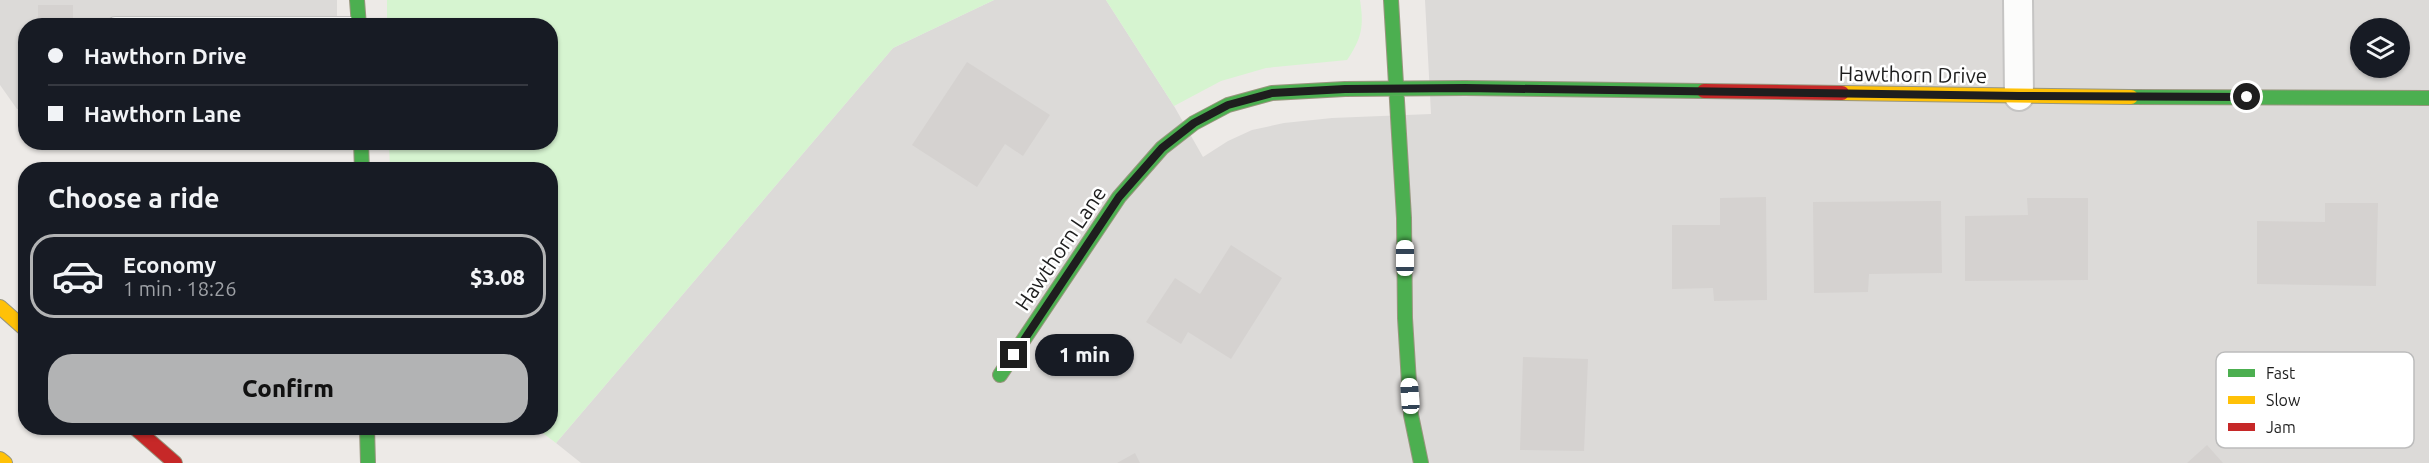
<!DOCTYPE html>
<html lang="en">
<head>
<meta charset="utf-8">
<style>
	body { margin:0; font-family:Ubuntu,sans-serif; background:#20242c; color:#f1f3f6; height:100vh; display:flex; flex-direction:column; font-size:22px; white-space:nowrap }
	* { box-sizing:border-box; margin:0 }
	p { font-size:20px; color:#9ea1a6 }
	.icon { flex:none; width:33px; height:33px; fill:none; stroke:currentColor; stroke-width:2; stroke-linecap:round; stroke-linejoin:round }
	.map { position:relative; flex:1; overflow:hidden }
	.sheet { position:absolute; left:18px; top:162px; width:540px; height:273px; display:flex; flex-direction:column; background:#171b24; border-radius:24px; box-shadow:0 2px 4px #0004 }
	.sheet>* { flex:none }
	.banner { position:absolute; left:18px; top:18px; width:540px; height:132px; border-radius:24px; box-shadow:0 2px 4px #0004; display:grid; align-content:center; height:132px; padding:0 30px; background:#171b24 }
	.controls { position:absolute; left:2350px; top:18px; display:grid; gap:12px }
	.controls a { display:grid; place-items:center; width:60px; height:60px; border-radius:50%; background:#171b24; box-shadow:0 2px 4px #0004; font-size:30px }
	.end { position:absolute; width:27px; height:27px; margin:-14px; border:8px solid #1e1e1e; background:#fff; box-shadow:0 0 0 3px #fff }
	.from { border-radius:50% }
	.bubble { position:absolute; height:42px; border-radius:21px; background:#171b24; box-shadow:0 2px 4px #0004; font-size:20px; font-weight:800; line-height:42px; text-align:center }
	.car { position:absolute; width:18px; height:36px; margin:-18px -9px; border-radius:8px; box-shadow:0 0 4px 2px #0007; background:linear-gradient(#fff 24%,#345 0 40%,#fff 0 76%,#345 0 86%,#fff 0) }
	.banner b { display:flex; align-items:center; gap:21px; height:57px; font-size:22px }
	.banner b+b { border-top:2px solid #363941 }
	.banner i { width:15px; height:15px; background:#f1f3f6 }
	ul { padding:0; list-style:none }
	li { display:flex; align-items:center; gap:18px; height:84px; margin:0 12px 9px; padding:0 18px; border:3px solid transparent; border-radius:24px }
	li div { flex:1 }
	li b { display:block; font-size:22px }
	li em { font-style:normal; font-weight:800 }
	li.on { border-color:#b2b3b4 }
	li>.icon { width:54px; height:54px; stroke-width:1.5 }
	h2 { padding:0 30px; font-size:27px; line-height:72px }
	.action { display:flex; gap:12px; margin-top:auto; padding:12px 30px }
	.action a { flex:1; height:69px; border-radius:24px; background:#b2b3b4; color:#111; font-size:24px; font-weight:800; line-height:69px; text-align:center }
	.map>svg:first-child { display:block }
</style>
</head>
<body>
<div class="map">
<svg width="2429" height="463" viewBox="0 0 2429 463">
	<rect width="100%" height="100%" fill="#edeae7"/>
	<path fill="#dcdad8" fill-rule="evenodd" d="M0,0H337V25L26,26L25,109H17L0,85Z
		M994,0H1106L1174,106L1203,157L1228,141L1252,130L1284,123L1332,118L1431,114L1425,0H2429V463H581L556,443L893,48ZM2361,28H2400V68H2361Z"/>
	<path fill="#d6f4d0" d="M387,0H994L893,48L556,443L536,428H550V170L390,169L389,143L550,142V26L387,25Z
		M1106,0H1360C1364,26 1362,38 1347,60L1266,68L1221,81L1174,106Z"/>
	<path fill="#d5d2d0" d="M38,5H73V26H38Z
		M967,62L1050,115L1023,156L1005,144L977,187L912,145Z
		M1766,197L1767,300L1714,301L1713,288L1672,289V225H1720V198Z
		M2027,198H2088V280L1965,281V216L2028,215Z
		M1941,201L1942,273L1869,274L1868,292L1814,293L1813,202Z
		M2325,203H2378L2376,286L2257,284V221L2325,222Z
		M1231,245L1282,278L1231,359L1188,332L1181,344L1146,322L1175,278L1200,294Z
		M1523,357L1588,359L1584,451L1520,450Z
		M2207,445L2223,463H2187Z
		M1135,453L1140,463H1117Z"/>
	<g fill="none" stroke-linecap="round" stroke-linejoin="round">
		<defs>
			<path id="lane" d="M115,24H358"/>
			<path id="street" d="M2018,0L2019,96"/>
			<path id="fast" d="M357,0L359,26
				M1391,0L1404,218L1405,318L1411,415L1421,463
				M2131,97L2429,98
				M361,142L362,170
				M1000,375L1119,197L1162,148L1194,123L1228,105L1272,93L1345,89L1465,88L1704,91
				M367,428L368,463"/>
			<path id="slow" d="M1842,93L2131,97
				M0,307L26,330
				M0,459L5,463"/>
			<path id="jam" d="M1704,91L1842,93
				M135,428L175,463"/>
		</defs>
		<use href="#lane" stroke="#c5c4c3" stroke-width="16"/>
		<use href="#street" stroke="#c5c4c3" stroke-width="32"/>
		<use href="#fast" stroke="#98967e" stroke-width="16"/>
		<use href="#slow" stroke="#98967e" stroke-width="16"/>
		<use href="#jam" stroke="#98967e" stroke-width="16"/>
		<use href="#lane" stroke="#fcfcfb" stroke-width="14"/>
		<use href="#street" stroke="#fcfcfb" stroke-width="28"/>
		<use href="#fast" stroke="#4caf50" stroke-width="14"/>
		<use href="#slow" stroke="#ffc107" stroke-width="14"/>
		<use href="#jam" stroke="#c62828" stroke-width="14"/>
	</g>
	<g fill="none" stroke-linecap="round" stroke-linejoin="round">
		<path stroke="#1e1e1e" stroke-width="8" d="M1014,355L1119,197L1162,148L1194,123L1228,105L1272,93L1345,89L1465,88L2019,96L2247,97"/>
	</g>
	<g text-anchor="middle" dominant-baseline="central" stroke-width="5" stroke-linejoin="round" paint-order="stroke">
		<g font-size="21" fill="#1e1e1e" stroke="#fff">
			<text transform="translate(1913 74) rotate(1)">Hawthorn Drive</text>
			<text transform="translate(1060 248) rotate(-56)">Hawthorn Lane</text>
		</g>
	</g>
	<rect x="2216" y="352" width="198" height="96" rx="9" fill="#fff" stroke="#bcbcbc" stroke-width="1.5"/>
	<rect x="2228" y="369" width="27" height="8" fill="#4caf50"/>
	<rect x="2228" y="396" width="27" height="8" fill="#ffc107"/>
	<rect x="2228" y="423" width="27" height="8" fill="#c62828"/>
	<g font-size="16" fill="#1e1e1e">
		<text x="2266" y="379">Fast</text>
		<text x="2266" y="406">Slow</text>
		<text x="2266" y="433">Jam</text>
	</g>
</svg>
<div class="controls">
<a><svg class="icon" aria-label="layers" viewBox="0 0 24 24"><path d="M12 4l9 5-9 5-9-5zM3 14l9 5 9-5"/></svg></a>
</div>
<i class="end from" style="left:2247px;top:97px"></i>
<i class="end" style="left:1014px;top:355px"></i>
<div class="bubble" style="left:1035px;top:334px;width:99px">1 min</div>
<i class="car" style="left:1405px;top:258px;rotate:0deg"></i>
<i class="car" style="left:1410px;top:396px;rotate:356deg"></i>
<div class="banner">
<b><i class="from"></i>Hawthorn Drive</b>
<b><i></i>Hawthorn Lane</b>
</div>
<section class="sheet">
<h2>Choose a ride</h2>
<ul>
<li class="on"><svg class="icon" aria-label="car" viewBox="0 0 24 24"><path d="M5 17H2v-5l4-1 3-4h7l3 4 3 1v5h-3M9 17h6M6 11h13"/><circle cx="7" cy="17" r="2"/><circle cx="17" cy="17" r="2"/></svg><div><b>Economy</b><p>1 min · 18:26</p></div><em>$3.08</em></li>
</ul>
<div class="action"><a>Confirm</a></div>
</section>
</div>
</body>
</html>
